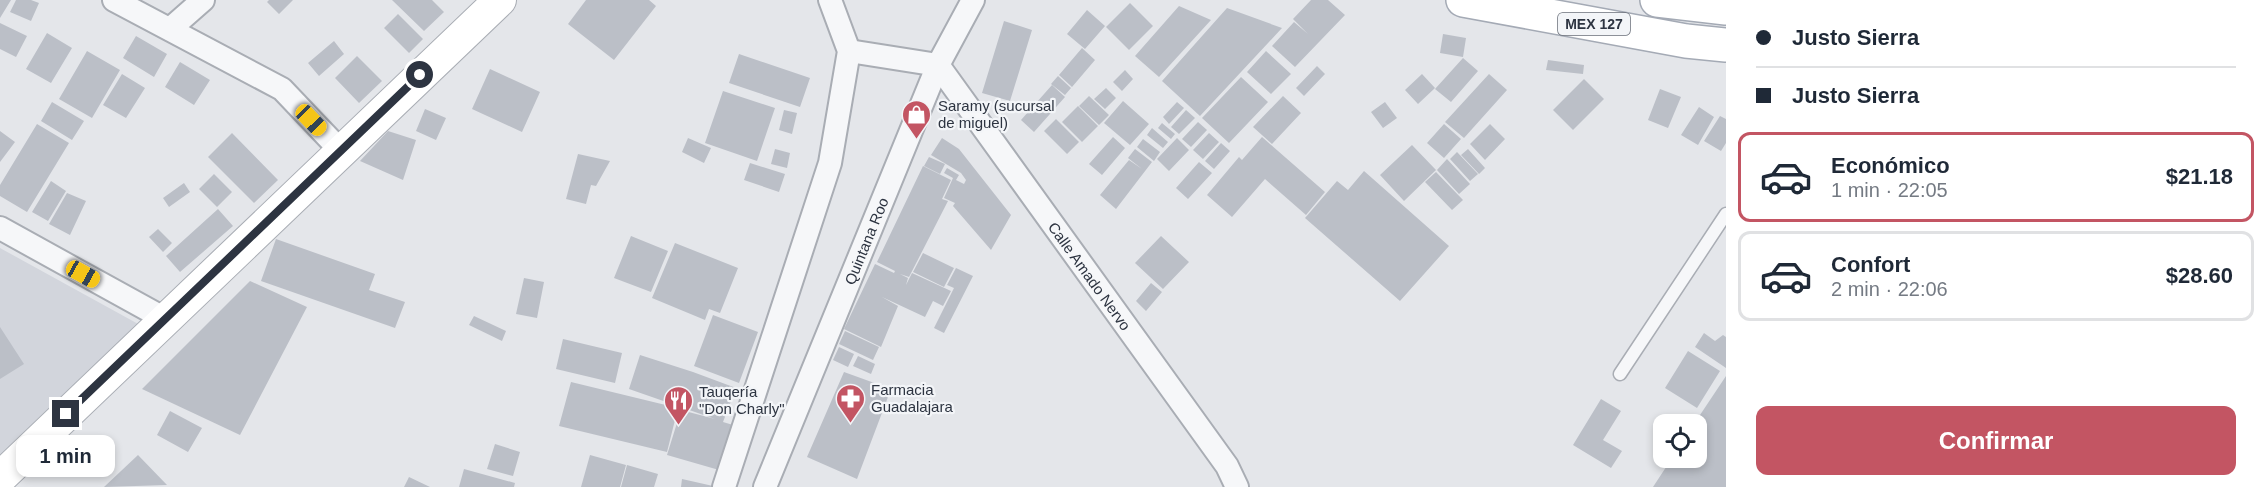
<!DOCTYPE html>
<html lang="es">
<head>
<meta charset="utf-8">
<style>
	body { margin:0; font-family:Arial,sans-serif; background:#f6f6f7; color:#1f2937; height:100vh; display:flex; flex-direction:column; font-size:22px; white-space:nowrap }
	* { box-sizing:border-box; margin:0 }
	p { font-size:20px; color:#747a83 }
	.icon { flex:none; width:33px; height:33px; fill:none; stroke:currentColor; stroke-width:2; stroke-linecap:round; stroke-linejoin:round }
	.map { position:relative; flex:1; overflow:hidden }
	.panel { display:flex; flex-direction:column; background:#fff; width:540px }
	.panel>* { flex:none }
	.banner { display:grid; align-content:center; height:132px; padding:0 30px; background:#fff }
	.controls { position:absolute; left:1653px; top:414px; display:grid; gap:12px }
	.controls a { display:grid; place-items:center; width:54px; height:54px; border-radius:12px; background:#fff; box-shadow:0 3px 9px #0003; font-size:30px }
	.end { position:absolute; width:27px; height:27px; margin:-14px; border:8px solid #2d3441; background:#fff; box-shadow:0 0 0 3px #fff }
	.from { border-radius:50% }
	.bubble { position:absolute; height:42px; border-radius:12px; background:#fff; box-shadow:0 3px 9px #0003; font-size:20px; font-weight:800; line-height:42px; text-align:center }
	.car { position:absolute; width:18px; height:36px; margin:-18px -9px; border-radius:8px; box-shadow:0 0 4px 2px #0007; background:linear-gradient(#f5c518 24%,#345 0 40%,#f5c518 0 76%,#345 0 86%,#f5c518 0) }
	.banner b { display:flex; align-items:center; gap:21px; height:57px; font-size:22px }
	.banner b+b { border-top:2px solid #e0e1e3 }
	.banner i { width:15px; height:15px; background:#1f2937 }
	ul { padding:0; list-style:none }
	li { display:flex; align-items:center; gap:18px; height:90px; margin:0 12px 9px; padding:0 18px; border:3px solid #e0e1e3; border-radius:12px }
	li div { flex:1 }
	li b { display:block; font-size:22px }
	li em { font-style:normal; font-weight:800 }
	li.active { border-color:#c35563 }
	li>.icon { width:54px; height:54px; stroke-width:1.5 }
	.action { display:flex; gap:12px; margin-top:auto; padding:12px 30px }
	.action a { flex:1; height:69px; border-radius:12px; background:#c35563; color:#fff; font-size:24px; font-weight:800; line-height:69px; text-align:center }
	main { display:flex; flex:1; min-height:0 }
	.map>svg:first-child { display:block }
</style>
</head>
<body>
<main>
<div class="map">
<svg width="1726" height="487" viewBox="0 0 1726 487">
	<rect width="100%" height="100%" fill="#e4e6ea"/>
	<path fill="#d2d5dc" d="M0,248L140,325L0,457Z"/>
	<path fill="#bbbfc7" d="M0,0H11L0,18Z
		M16,0H31L39,3L31,21L10,12Z
		M269,0H293L279,14L267,2Z
		M392,0H432L444,12L424,31Z
		M586,0H649L656,6L614,60L568,24Z
		M1311,0H1328L1345,15L1295,67L1272,46L1294,22L1308,34L1293,19Z
		M1130,3L1153,26L1129,50L1106,27Z
		M1179,6L1211,20L1159,77L1135,56Z
		M1227,8L1282,28L1200,116L1162,81Z
		M1087,10L1105,26L1085,49L1067,34Z
		M398,14L423,39L409,53L384,28Z
		M1004,21L1032,30L1010,101L982,93Z
		M0,23L27,36L16,57L0,49Z
		M47,33L72,48L51,83L26,69Z
		M1443,34L1466,38L1463,57L1440,53Z
		M136,36L167,54L154,77L123,58Z
		M334,41L344,54L319,76L308,63Z
		M1082,48L1095,60L1072,87L1059,75Z
		M87,51L120,70L92,118L59,99Z
		M1266,51L1291,74L1271,94L1247,72Z
		M739,54L810,78L800,107L729,83Z
		M357,56L382,81L359,103L335,78Z
		M1463,58L1478,71L1451,102L1435,89Z
		M1548,60L1584,65L1583,74L1546,70Z
		M180,62L210,80L194,105L165,87Z
		M1317,66L1325,74L1304,96L1296,88Z
		M490,69L540,92L522,132L472,109Z
		M1125,70L1133,79L1122,91L1113,82Z
		M122,74L145,88L126,118L103,105Z
		M1422,74L1435,88L1418,104L1405,90Z
		M1489,74L1507,90L1464,138L1445,122Z
		M1058,76L1071,88L1065,95L1051,84Z
		M1241,77L1268,102L1229,143L1202,118Z
		M1584,79L1604,99L1573,130L1553,110Z
		M1052,85L1065,97L1034,132L1021,120Z
		M1106,88L1116,98L1105,109L1094,99Z
		M1660,89L1681,97L1668,128L1648,120Z
		M723,91L775,108L757,161L705,143Z
		M1089,96L1109,115L1099,125L1079,106Z
		M1283,96L1301,113L1272,144L1253,127Z
		M1123,101L1149,124L1130,145L1104,123Z
		M52,102L84,121L72,140L41,121Z
		M1177,102L1184,108L1169,124L1163,117Z
		M1385,102L1397,118L1383,128L1371,112Z
		M1078,106L1098,126L1082,142L1062,122Z
		M1699,107L1714,117L1698,145L1681,135Z
		M425,109L446,118L436,140L416,131Z
		M784,110L797,113L792,134L779,130Z
		M1186,110L1195,118L1179,134L1171,127Z
		M1720,116L1726,119V143L1721,151L1704,141Z
		M1056,119L1079,142L1067,154L1044,131Z
		M1198,122L1207,130L1191,147L1182,139Z
		M1162,123L1175,134L1171,139L1158,128Z
		M37,124L69,143L27,212L0,196V185Z
		M1444,124L1461,139L1444,158L1427,143Z
		M1490,124L1505,139L1485,160L1470,144Z
		M1152,128L1168,142L1163,148L1147,135Z
		M0,131L15,142L0,162Z
		M388,131L416,140L403,180L360,161Z
		M232,133L278,180L254,203L208,157Z
		M1209,133L1219,142L1203,159L1193,150Z
		M1113,137L1125,148L1102,175L1089,164Z
		M1262,137L1325,192L1306,215L1265,179L1232,217L1207,195L1239,157L1242,160Z
		M688,138L711,148L704,163L682,152Z
		M942,138L959,149L1011,215L991,250L953,206L955,203L944,198L953,178L944,173L947,168L959,175L956,180L964,184L966,180L961,173L931,155Z
		M1177,138L1189,150L1169,171L1157,159Z
		M1143,139L1160,152L1154,161L1137,147Z
		M1221,143L1230,151L1214,169L1205,161Z
		M1412,145L1436,170L1404,201L1380,175Z
		M775,149L790,153L787,168L771,164Z
		M1135,149L1152,162L1116,209L1100,195L1129,160L1142,169L1128,158Z
		M1468,149L1485,168L1479,174L1461,155Z
		M1457,152L1478,174L1470,181L1450,159Z
		M578,154L610,161L596,186L591,185L586,204L566,199Z
		M929,157L945,164L940,174L924,166Z
		M1447,159L1470,184L1459,194L1437,170Z
		M1199,162L1212,173L1188,199L1176,188Z
		M750,163L785,174L779,192L744,180Z
		M923,166L951,180L942,199L948,201L909,277L900,274L908,278L906,285L912,273L951,291L943,306L933,301L925,317L882,297L898,306L881,347L844,329L875,264L894,273L895,271L877,262Z
		M1364,171L1449,246L1400,301L1305,218L1337,181L1348,190Z
		M1436,172L1463,200L1452,210L1425,182Z
		M214,174L232,192L217,207L199,189Z
		M51,181L66,191L48,221L32,212Z
		M184,183L190,192L169,207L163,198Z
		M67,193L86,201L70,235L49,224Z
		M218,209L233,226L180,272L166,256Z
		M158,229L172,243L163,252L149,237Z
		M631,236L668,251L651,292L614,278Z
		M1161,236L1189,262L1163,289L1135,263Z
		M276,239L375,274L369,290L405,302L395,328L261,281Z
		M675,243L738,268L720,313L709,309L705,320L652,298Z
		M923,253L954,268L944,287L913,272Z
		M956,268L973,276L944,333L934,328L954,288L947,285Z
		M524,278L544,282L537,318L516,314Z
		M250,281L307,307L240,435L142,389Z
		M1151,283L1162,292L1146,311L1136,301Z
		M713,315L758,332L739,383L694,366Z
		M474,316L506,331L502,341L469,325Z
		M0,327L24,364L0,379Z
		M845,331L879,347L873,360L839,344Z
		M1704,333L1715,341L1723,335L1726,337V368L1695,347Z
		M563,339L622,353L615,383L556,369Z
		M839,347L854,354L848,367L833,360Z
		M1688,351L1720,371L1697,408L1665,388Z
		M640,355L693,372L736,388L723,422L733,425L719,470L667,455L681,410L715,419L629,389Z
		M858,356L875,364L871,374L853,366Z
		M844,372L891,389L857,479L807,457Z
		M1726,376V487H1653L1672,458H1696V424H1694Z
		M571,382L678,408L667,452L559,426Z
		M1601,399L1621,411L1603,440L1622,451L1611,468L1573,445Z
		M170,411L202,428L188,452L157,435Z
		M495,444L520,452L513,476L487,469Z
		M138,455L167,485L104,487Z
		M590,455L626,465L620,487H581Z
		M627,465L658,474L654,487H621Z
		M464,469L515,483L514,487H459Z
		M409,477L430,487H404Z
		M682,479L713,486V487H681Z"/>
	<g fill="none" stroke-linecap="round" stroke-linejoin="round">
		<defs>
			<path id="lane" d="M1620,374L1726,214"/>
			<g id="street">
				<path d="M114,0L282,89L341,151"/>
				<path d="M170,29L203,0"/>
				<path id="s1" d="M849,51L938,65L1227,466L1237,487"/>
				<path d="M0,228L165,319"/>
				<path d="M724,487L830,163L849,51L830,0"/>
				<path id="s2" d="M765,487L938,65L973,0"/>
			</g>
			<path id="secondary" d="M0,478L500,0"/>
			<path id="primary" d="M1463,0L1686,41L1726,45
				M1657,0L1726,8"/>
		</defs>
		<use href="#lane" stroke="#a9adb4" stroke-width="15"/>
		<use href="#street" stroke="#a9adb4" stroke-width="26"/>
		<use href="#secondary" stroke="#a9adb4" stroke-width="34"/>
		<use href="#primary" stroke="#a4aab5" stroke-width="36"/>
		<use href="#lane" stroke="#f6f7f9" stroke-width="12"/>
		<use href="#street" stroke="#f6f7f9" stroke-width="22"/>
		<use href="#secondary" stroke="#fff" stroke-width="32"/>
		<use href="#primary" stroke="#fff" stroke-width="33"/>
	</g>
	<g fill="none" stroke-linecap="round" stroke-linejoin="round">
		<path stroke="#2d3441" stroke-width="8" d="M66,414L420,75"/>
	</g>
	<defs>
		<symbol id="shop-pin" viewBox="-11 -11 22 30"><path d="M0 17L-7.5 6A9.5 9.5 0 1 1 7.5 6Z" fill="#c35563" stroke="#f3f5f8"/><path d="M-5-2.5h2.3a2.7 3.5 0 0 1 5.4 0H5L5.5 6h-11ZM-1.5-2.5h3a1.5 2.3 0 0 0-3 0Z" fill="#fff"/></symbol>
		<symbol id="pharmacy-pin" viewBox="-11 -11 22 30"><path d="M0 17L-7.5 6A9.5 9.5 0 1 1 7.5 6Z" fill="#c35563" stroke="#f3f5f8"/><path d="M-2-6h4v4h4v4h-4v4h-4v-4h-4v-4h4Z" fill="#fff"/></symbol>
		<symbol id="restaurant-pin" viewBox="-11 -11 22 30"><path d="M0 17L-7.5 6A9.5 9.5 0 1 1 7.5 6Z" fill="#c35563" stroke="#f3f5f8"/><path d="M-5-6h1v4h1v-4h1v4h1v-4h1v5L-1.5 .5V6h-2V.5L-5-1ZM5-6V6H3V1.5H1.5Q1.5-4 5-6Z" fill="#fff"/></symbol>
	</defs>
	<g fill-rule="evenodd">
		<use href="#shop-pin" x="900" y="98" width="33" height="45"/>
		<use href="#pharmacy-pin" x="834" y="382" width="33" height="45"/>
		<use href="#restaurant-pin" x="662" y="384" width="33" height="45"/>
	</g>
	<g text-anchor="middle" dominant-baseline="central" stroke-width="4.5" stroke-linejoin="round" paint-order="stroke">
		<rect fill="#f3f5f8" stroke="#686e78" stroke-width="1.5" x="1558" y="13" width="72" height="22" rx="4.5"/>
		<g font-size="14" font-weight="bold" fill="#2d3441">
			<text x="1594" y="24">MEX 127</text>
		</g>
		<g font-size="15" fill="#2d3441" stroke="#f3f5f8" text-anchor="start">
			<text x="938" y="105">Saramy (sucursal<tspan x="938" dy="17">de miguel)</tspan></text>
			<text x="871" y="389">Farmacia<tspan x="871" dy="17">Guadalajara</tspan></text>
			<text x="699" y="391">Tauqería<tspan x="699" dy="17">"Don Charly"</tspan></text>
		</g>
		<g font-size="15" fill="#2d3441" stroke="#f3f5f8">
			<text stroke="none"><textPath href="#s2" startOffset="266">Quintana Roo</textPath></text>
			<text stroke="none"><textPath href="#s1" startOffset="350">Calle Amado Nervo</textPath></text>
		</g>
	</g>
</svg>
<div class="controls">
<a><svg class="icon" aria-label="locate" viewBox="0 0 24 24"><circle cx="12" cy="12" r="6"/><path d="M12 2v4M12 18v4M2 12h4M18 12h4"/></svg></a>
</div>
<i class="end from" style="left:420px;top:75px"></i>
<i class="end" style="left:66px;top:414px"></i>
<div class="bubble" style="left:16px;top:435px;width:99px">1 min</div>
<i class="car" style="left:311px;top:120px;rotate:136deg"></i>
<i class="car" style="left:83px;top:274px;rotate:119deg"></i>
</div>
<section class="panel">
<div class="banner">
<b><i class="from"></i>Justo Sierra</b>
<b><i></i>Justo Sierra</b>
</div>
<ul>
<li class="active"><svg class="icon" aria-label="car" viewBox="0 0 24 24"><path d="M5 17H2v-5l4-1 3-4h7l3 4 3 1v5h-3M9 17h6M6 11h13"/><circle cx="7" cy="17" r="2"/><circle cx="17" cy="17" r="2"/></svg><div><b>Económico</b><p>1 min · 22:05</p></div><em>$21.18</em></li>
<li><svg class="icon" aria-label="car" viewBox="0 0 24 24"><path d="M5 17H2v-5l4-1 3-4h7l3 4 3 1v5h-3M9 17h6M6 11h13"/><circle cx="7" cy="17" r="2"/><circle cx="17" cy="17" r="2"/></svg><div><b>Confort</b><p>2 min · 22:06</p></div><em>$28.60</em></li>
</ul>
<div class="action"><a>Confirmar</a></div>
</section>
</main>
</body>
</html>
